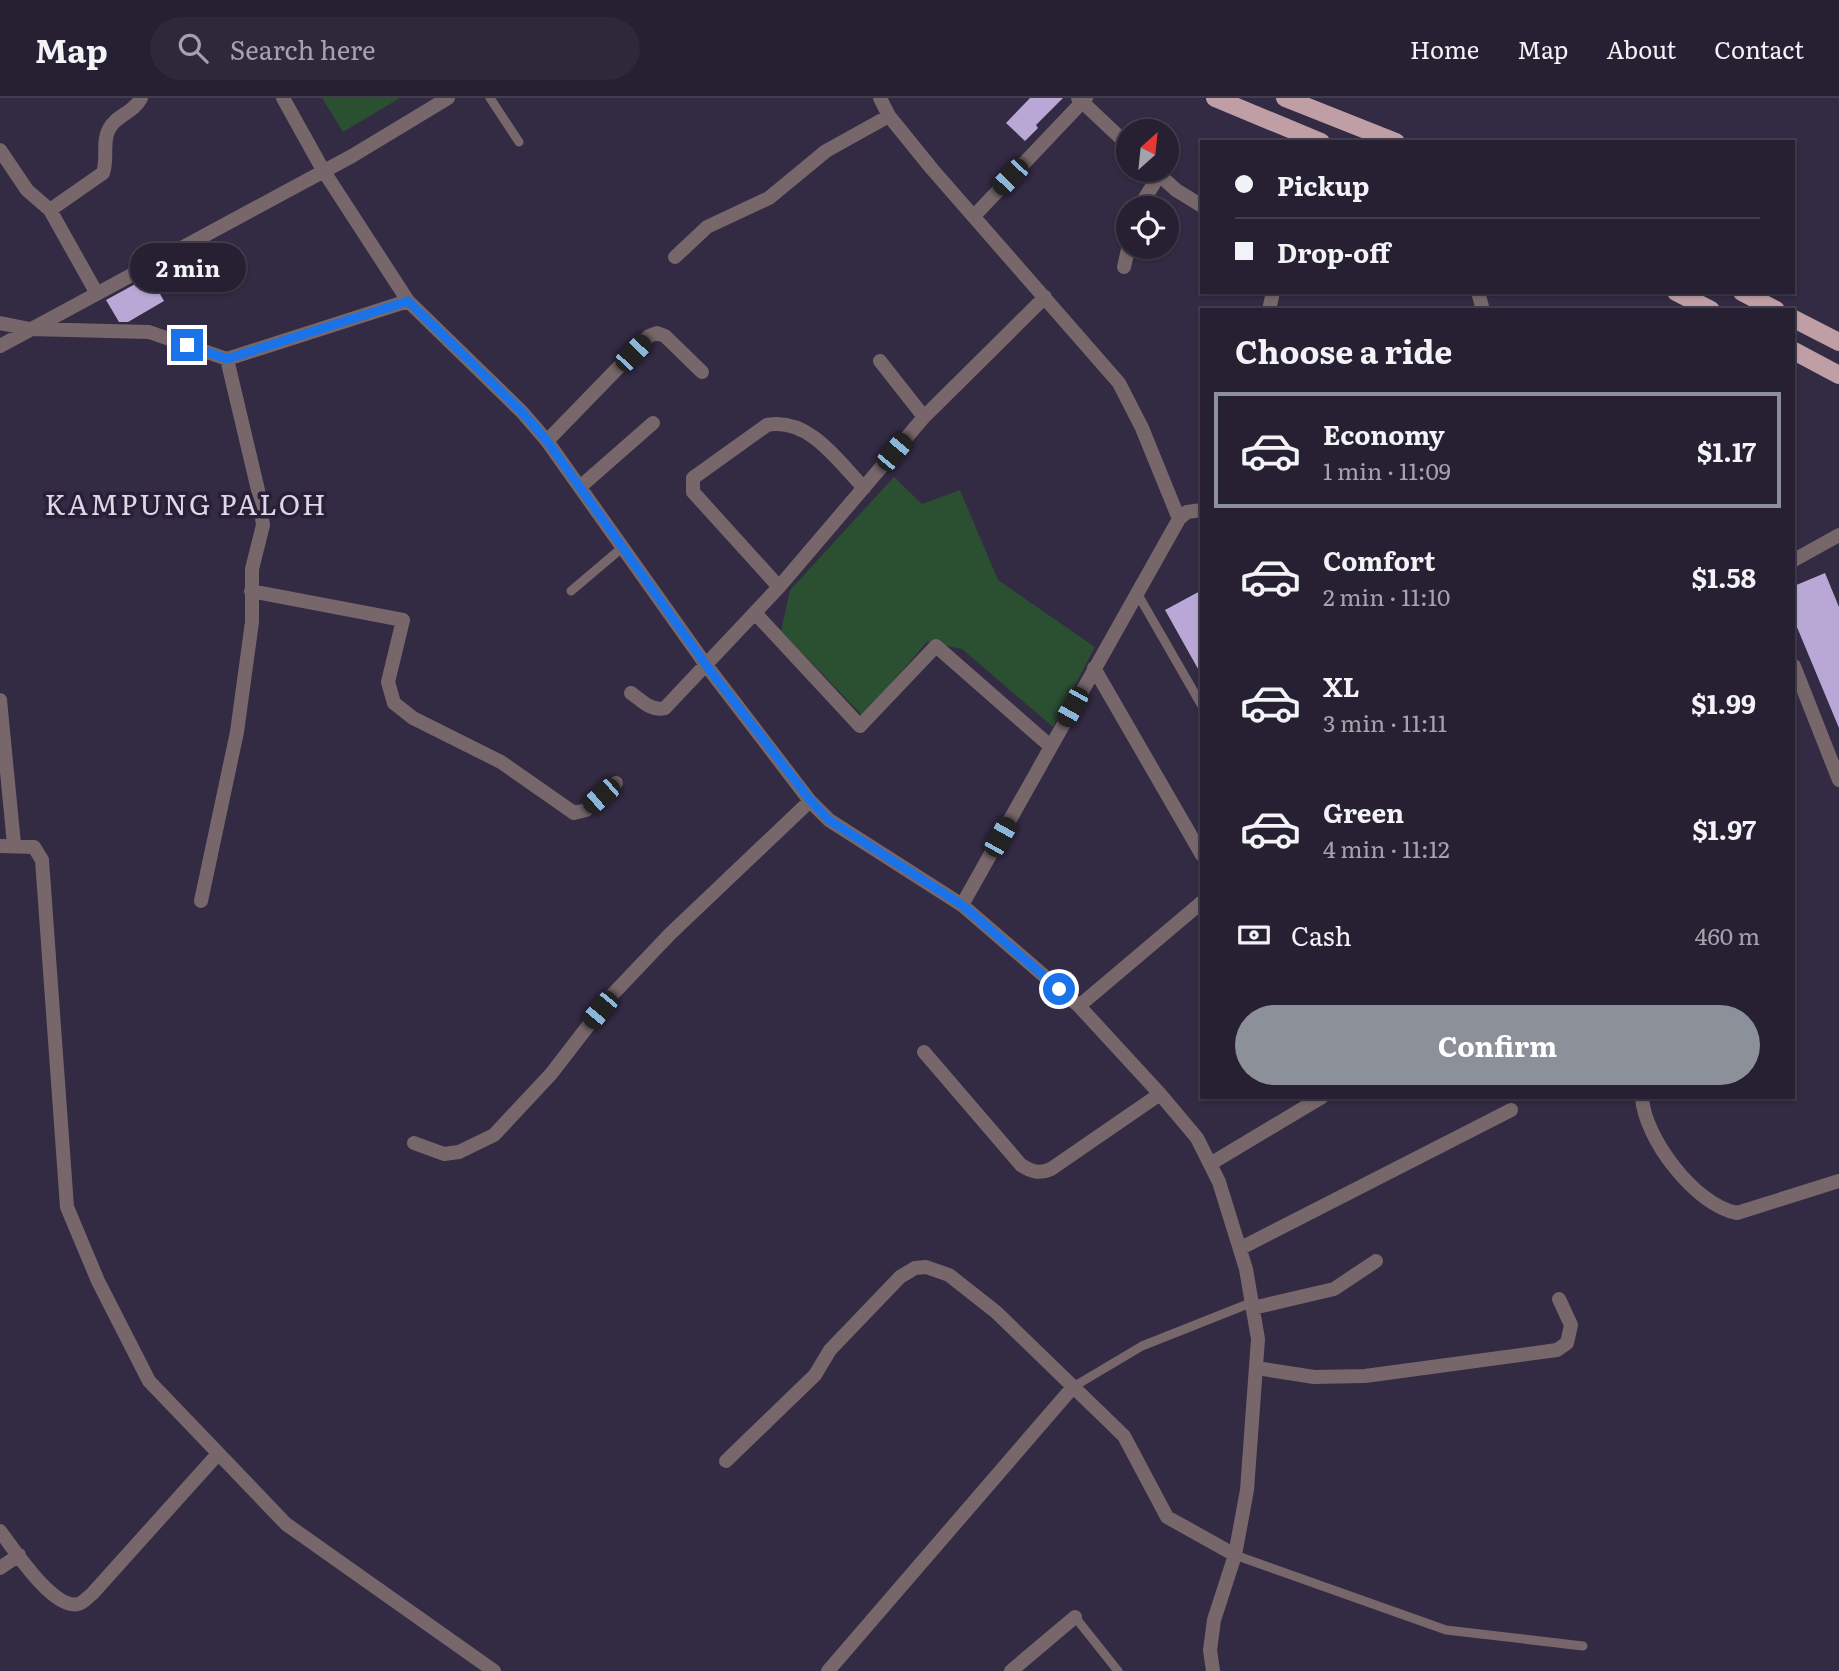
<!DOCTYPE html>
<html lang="en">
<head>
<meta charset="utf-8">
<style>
	body { margin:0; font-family:Literata,serif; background:#2e283a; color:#f1f3f6; height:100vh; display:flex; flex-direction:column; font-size:26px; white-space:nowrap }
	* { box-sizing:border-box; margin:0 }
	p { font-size:23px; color:#a4a3ac }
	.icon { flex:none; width:38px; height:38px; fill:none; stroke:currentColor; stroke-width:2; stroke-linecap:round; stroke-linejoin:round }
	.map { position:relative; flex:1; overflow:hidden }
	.side { position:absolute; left:1200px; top:210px; width:595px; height:791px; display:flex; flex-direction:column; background:#262032; border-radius:0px; box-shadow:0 2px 5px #0004,0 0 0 2px #423e4d }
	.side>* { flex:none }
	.guide { position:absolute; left:1200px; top:42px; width:595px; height:154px; border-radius:0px; box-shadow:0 2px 5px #0004,0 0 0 2px #423e4d; display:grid; align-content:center; height:154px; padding:0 35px; background:#262032 }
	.needle { width:46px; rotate:27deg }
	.tools { position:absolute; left:1116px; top:21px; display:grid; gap:14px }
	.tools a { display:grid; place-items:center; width:63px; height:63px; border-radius:50%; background:#262032; box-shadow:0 2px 5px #0004,0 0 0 2px #423e4d; font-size:35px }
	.end { position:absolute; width:32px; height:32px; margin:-16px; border:9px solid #1a73e8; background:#fff; box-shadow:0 0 0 4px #fff }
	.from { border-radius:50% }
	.bubble { position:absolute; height:49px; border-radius:24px; background:#262032; box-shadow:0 2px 5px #0004,0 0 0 2px #423e4d; font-size:23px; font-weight:700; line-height:49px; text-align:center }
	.car { position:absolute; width:21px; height:42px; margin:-21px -10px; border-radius:9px; box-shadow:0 0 5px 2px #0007; background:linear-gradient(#222 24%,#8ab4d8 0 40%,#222 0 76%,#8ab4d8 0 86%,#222 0) }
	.guide b { display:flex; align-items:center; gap:24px; height:66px; font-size:26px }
	.guide b+b { border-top:2px solid #423e4d }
	.guide i { width:18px; height:18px; background:#f1f3f6 }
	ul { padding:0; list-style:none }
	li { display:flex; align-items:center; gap:21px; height:116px; margin:0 14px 10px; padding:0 21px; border:4px solid transparent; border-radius:0px }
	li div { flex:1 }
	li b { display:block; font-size:26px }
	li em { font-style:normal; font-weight:700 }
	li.on { border-color:#8c9099 }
	li>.icon { width:63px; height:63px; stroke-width:1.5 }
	h2 { padding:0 35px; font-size:32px; line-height:84px }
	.pay { display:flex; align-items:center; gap:18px; height:77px; padding:0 35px; font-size:26px }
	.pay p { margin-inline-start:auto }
	.button { display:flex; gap:14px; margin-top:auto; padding:14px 35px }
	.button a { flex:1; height:80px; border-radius:42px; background:#8c9099; color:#fff; font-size:28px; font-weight:700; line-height:80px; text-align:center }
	header { display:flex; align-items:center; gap:42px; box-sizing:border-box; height:98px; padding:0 35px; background:#262032; border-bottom:2px solid #423e4d }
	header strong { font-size:33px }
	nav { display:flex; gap:38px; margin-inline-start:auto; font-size:24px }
	.search { width:490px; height:63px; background:#2e283a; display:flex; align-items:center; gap:18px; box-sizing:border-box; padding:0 24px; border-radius:38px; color:#a4a3ac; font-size:26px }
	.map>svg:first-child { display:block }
</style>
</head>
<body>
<header>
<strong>Map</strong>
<div class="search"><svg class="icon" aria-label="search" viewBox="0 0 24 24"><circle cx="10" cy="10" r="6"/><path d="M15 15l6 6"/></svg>Search here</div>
<nav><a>Home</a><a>Map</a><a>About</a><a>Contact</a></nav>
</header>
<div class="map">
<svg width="1839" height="1573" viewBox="0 0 1839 1573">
	<rect width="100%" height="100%" fill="#332a43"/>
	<path fill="#2b4f31" d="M322,0H400L343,34Z
		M894,379L922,406L960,392L998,482L1095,549L1053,629L962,551L927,544L863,618L781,533L790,492Z"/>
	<path fill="#b9a8d6" d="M1030,0H1063L1036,27L1038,30L1025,43L1006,25Z
		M150,178L164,203L128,224H119L106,202Z
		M1825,475L1839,509V630L1794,522V488Z
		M1202,492V578L1165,512Z"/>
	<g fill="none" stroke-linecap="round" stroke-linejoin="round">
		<path stroke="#77676a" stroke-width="9" d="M490,0L519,44
			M571,493L623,449
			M1137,495L1202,608
			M1073,1289L1142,1248L1253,1204
			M1235,1457L1446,1532L1583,1548
			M1075,1519L1118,1573"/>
		<path stroke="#77676a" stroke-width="14" d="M283,0L323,72L408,203L522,314L547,343L706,567L810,703L829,722L962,807L1079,908L1160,996L1197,1040L1219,1084L1246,1171L1258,1241L1247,1392L1235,1457L1214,1522L1210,1552L1213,1573
			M880,0L889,18L932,71L1119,285L1142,330L1179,421
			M1078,0L1129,48
			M0,52L27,92L50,112L96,194
			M1154,72L1176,92L1202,108
			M1139,110L1159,77
			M50,112L103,75C108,61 102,43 109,31C116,17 134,15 141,0
			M975,117L1086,0
			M675,159L707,129L769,100L826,53L889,18
			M1124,169L1129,147
			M1478,194L1483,212
			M1269,212L1273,194
			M0,225L30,231L149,234L227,261L408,203
			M0,248L352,58L448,0
			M880,263L924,319
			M547,343L649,238L657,235L665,238L702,274
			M580,389L653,325
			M1794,462L1839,437
			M779,489L693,394V380L767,327C809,319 838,363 864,390
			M251,493L403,522L388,584L394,605L413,620L501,664L574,715L586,712L616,685
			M755,515L860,628L936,548L1050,648
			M1794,568L1839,682
			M1094,570L1202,757
			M631,595C641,602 652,614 665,610L779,489L924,319L1045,199
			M0,602L14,746
			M0,748L34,749L42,762L67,1109L98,1183L149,1283L286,1426L494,1573
			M201,803L237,634L252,524V471L263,427L258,392L227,261
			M962,807L1179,421L1187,414L1202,412
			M1079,908L1202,804
			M924,954L1021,1067C1032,1074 1039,1076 1051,1071L1160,996
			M1642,999C1644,1040 1696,1108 1737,1115L1839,1083
			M414,1045L444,1056L459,1054L494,1037L551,976L612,897L670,836L810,703
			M1210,1066L1322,999
			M1241,1150L1511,1012
			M1253,1210L1334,1191L1376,1163
			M1257,1270L1314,1279L1365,1278L1557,1252L1567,1245L1571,1227L1559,1201
			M726,1363L815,1277L830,1252L900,1179L915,1170L926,1169L949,1177L996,1214L1124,1338L1167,1419L1235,1457
			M0,1433C14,1451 53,1512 78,1506C83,1505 88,1499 92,1496L217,1357
			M0,1470L19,1457
			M828,1573L1073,1289
			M1011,1573L1075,1519"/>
		<path stroke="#bf9ea5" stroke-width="18" d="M1215,0L1321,44
			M1285,0L1396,44
			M1676,194L1711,212
			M1742,194L1776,212
			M1794,221L1839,244
			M1794,253L1839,277"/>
	</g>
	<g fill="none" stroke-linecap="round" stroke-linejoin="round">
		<path stroke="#1a73e8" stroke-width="9" d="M187,247L227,261L408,203L522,314L547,343L706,567L810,702L829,722L962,807L1059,891"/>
	</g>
	<g text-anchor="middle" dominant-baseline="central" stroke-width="7" stroke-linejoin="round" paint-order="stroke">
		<g font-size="28" letter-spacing="2" fill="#ddd7e8" stroke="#292038">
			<text x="186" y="405">KAMPUNG PALOH</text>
		</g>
	</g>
</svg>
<div class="tools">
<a><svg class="needle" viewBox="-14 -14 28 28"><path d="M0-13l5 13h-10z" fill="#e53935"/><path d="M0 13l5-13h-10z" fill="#a4a3ac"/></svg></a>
<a><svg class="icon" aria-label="locate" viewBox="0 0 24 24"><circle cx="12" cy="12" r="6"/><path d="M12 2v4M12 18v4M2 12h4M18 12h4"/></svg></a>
</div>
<i class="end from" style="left:1059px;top:891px"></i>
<i class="end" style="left:187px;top:247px"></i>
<div class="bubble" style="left:130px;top:145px;width:116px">2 min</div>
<i class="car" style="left:1010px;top:79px;rotate:224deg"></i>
<i class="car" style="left:633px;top:255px;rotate:44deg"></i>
<i class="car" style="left:894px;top:354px;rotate:40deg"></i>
<i class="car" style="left:1072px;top:609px;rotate:209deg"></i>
<i class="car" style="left:601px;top:698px;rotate:229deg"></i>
<i class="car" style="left:1000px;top:739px;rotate:29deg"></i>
<i class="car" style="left:600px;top:912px;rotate:220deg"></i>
<div class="guide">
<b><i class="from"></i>Pickup</b>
<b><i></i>Drop-off</b>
</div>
<section class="side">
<h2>Choose a ride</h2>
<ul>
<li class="on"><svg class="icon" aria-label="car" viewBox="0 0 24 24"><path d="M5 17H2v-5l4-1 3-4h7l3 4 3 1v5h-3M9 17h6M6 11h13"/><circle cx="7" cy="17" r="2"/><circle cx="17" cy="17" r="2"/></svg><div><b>Economy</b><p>1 min · 11:09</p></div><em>$1.17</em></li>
<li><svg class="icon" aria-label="car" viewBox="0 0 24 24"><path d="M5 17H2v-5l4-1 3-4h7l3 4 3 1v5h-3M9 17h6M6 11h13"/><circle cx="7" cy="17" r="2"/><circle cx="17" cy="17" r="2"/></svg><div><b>Comfort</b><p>2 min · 11:10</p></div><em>$1.58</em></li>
<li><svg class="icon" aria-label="car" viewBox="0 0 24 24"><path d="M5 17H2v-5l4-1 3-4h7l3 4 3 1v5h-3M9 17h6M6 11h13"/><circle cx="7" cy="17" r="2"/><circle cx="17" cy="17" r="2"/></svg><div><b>XL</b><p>3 min · 11:11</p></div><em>$1.99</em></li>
<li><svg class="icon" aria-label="car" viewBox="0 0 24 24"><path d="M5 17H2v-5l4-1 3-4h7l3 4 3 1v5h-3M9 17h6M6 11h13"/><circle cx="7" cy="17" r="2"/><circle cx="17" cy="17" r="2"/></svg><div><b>Green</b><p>4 min · 11:12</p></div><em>$1.97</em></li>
</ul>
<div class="pay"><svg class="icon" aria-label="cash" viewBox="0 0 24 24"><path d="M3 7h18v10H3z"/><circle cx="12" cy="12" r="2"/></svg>Cash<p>460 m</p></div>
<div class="button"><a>Confirm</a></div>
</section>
</div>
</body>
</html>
